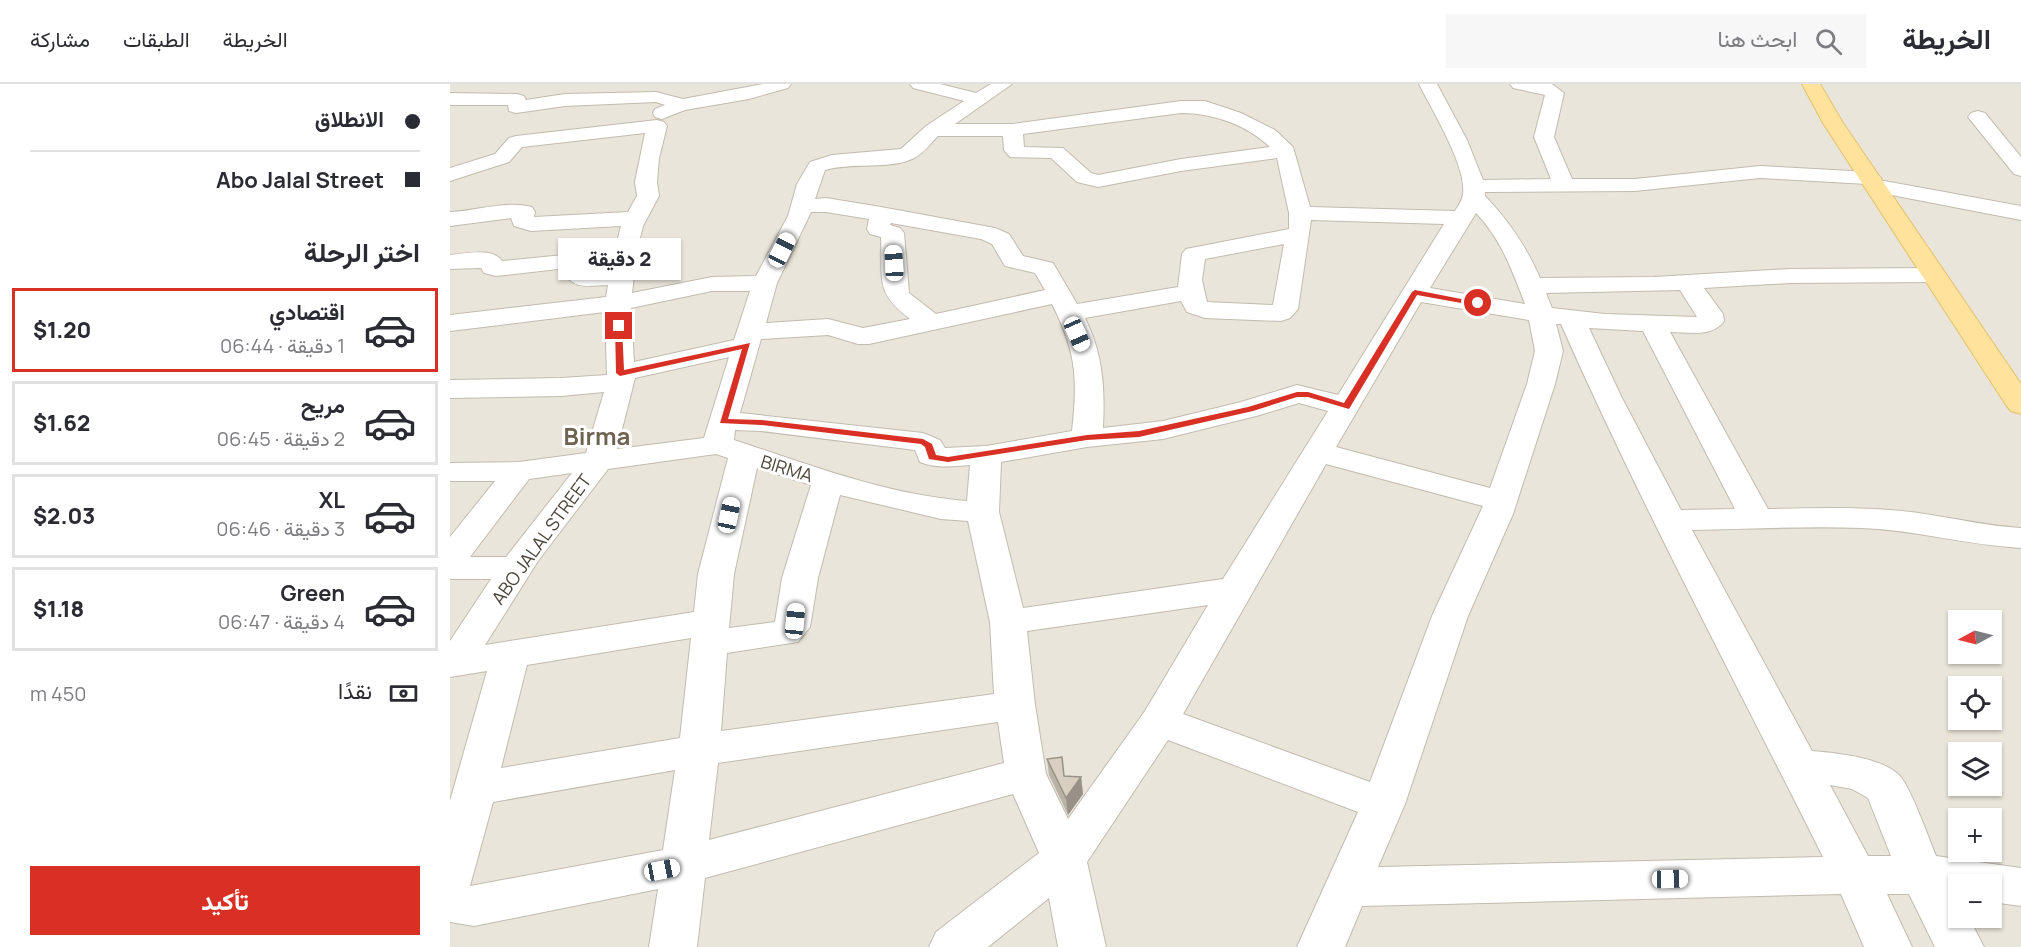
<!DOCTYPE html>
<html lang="ar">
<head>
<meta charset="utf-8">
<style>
	body { margin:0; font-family:Manrope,Vazirmatn,sans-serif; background:#f7f7f7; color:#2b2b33; direction:rtl; height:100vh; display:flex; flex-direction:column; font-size:22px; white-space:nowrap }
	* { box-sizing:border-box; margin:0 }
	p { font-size:20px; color:#7c7c81 }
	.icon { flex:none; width:33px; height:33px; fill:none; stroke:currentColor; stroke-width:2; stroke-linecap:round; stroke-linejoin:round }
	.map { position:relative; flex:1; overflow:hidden; direction:ltr }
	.drawer { display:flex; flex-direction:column; background:#fff; width:450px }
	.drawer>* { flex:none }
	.top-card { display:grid; align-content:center; height:132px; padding:0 30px; background:#fff }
	.needle { width:39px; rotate:263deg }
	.fabs { position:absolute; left:1498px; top:526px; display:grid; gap:12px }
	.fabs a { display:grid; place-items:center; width:54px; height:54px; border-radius:0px; background:#fff; box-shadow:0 2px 4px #0004; font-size:30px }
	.end { position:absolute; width:27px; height:27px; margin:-14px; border:8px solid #d93025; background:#fff; box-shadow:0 0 0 3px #fff }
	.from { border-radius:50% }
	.bubble { position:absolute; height:42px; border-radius:0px; background:#fff; box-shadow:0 2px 4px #0004; font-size:20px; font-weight:800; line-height:42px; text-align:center; direction:rtl }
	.car { position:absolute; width:18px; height:36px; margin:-18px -9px; border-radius:8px; box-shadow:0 0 4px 2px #0007; background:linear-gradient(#fff 24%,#345 0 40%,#fff 0 76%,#345 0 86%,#fff 0) }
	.top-card b { display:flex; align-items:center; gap:21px; height:57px; font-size:22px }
	.top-card b+b { border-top:2px solid #e1e1e2 }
	.top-card i { width:15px; height:15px; background:#2b2b33 }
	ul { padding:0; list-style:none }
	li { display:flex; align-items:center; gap:18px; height:84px; margin:0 12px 9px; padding:0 18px; border:3px solid #e1e1e2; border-radius:0px }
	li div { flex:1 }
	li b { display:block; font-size:22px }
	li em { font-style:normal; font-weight:800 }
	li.on { border-color:#d93025 }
	li>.icon { width:54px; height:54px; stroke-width:1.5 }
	h2 { padding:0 30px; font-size:27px; line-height:72px }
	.pay { display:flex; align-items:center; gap:15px; height:66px; padding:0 30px; font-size:22px }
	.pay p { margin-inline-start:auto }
	.cta { display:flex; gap:12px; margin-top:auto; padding:12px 30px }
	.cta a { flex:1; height:69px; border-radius:0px; background:#d93025; color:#fff; font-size:24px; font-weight:800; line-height:69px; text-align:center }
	header { display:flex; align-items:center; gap:36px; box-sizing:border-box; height:84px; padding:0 30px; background:#fff; border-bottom:2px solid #e1e1e2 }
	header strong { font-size:28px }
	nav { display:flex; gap:33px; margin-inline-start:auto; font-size:21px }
	.search { width:420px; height:54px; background:#f7f7f7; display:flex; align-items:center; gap:15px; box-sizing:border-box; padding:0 21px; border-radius:0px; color:#7c7c81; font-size:22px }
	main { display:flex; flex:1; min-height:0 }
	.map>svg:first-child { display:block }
</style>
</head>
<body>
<header>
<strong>الخريطة</strong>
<div class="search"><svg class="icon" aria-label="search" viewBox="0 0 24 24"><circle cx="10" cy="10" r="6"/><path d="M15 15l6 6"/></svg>ابحث هنا</div>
<nav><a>الخريطة</a><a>الطبقات</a><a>مشاركة</a></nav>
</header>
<main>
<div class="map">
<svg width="1571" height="863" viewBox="0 0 1571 863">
	<rect width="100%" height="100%" fill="#f6f3ec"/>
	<path fill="#eae5da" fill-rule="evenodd" d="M0,0H1571V863H0ZM1509,537H1542V570H1509ZM1509,603H1542V636H1509ZM1509,669H1542V702H1509ZM1509,735H1542V768H1509ZM1509,801H1542V834H1509Z"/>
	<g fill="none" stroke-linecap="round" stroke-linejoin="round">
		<defs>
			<path id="minor" d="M313,0H341L338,4L299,15L235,26L212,35L205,33L203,29L205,25L215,21L206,18L115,22L66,29L59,27L58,21H0V9L67,10L74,12L76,16L115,10L206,8L233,15Z
				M460,0H490L526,9L541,0H562L505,40H563L731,17H755L791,29L825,46L843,63L860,123L1005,127C1008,122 1012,117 1013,110C1017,83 982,26 969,0H987L1017,56L1033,96L1101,95L1084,53L1095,11L1063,4L1060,0H1102L1114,9L1104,53L1122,95H1185L1310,82L1420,88L1427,90L1431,94L1429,96L1571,122V136L1426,108L1418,107L1417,100L1310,94L1185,107L1035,108V112C1059,137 1076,162 1090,194L1204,193L1340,185L1483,184L1492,186L1495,191L1492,196L1483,198L1340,199L1254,204L1273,230L1274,237C1262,254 1238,248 1220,248L1318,425C1370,424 1423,422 1475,430C1508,435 1537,442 1571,444V464C1517,461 1466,446 1412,444C1355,442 1298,445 1242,446L1362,667C1385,669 1432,673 1450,692C1461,704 1479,755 1486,772L1571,784V822L1542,818V801H1509V834H1519L1534,863H1485L1459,810H1437L1462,863H1414L1391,810L912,822L895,863H847L908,728L718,656L637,778L656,863H608L599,814L538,863H479L486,848L589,769L563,710L255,794L247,863H199L208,805L24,842L0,838V717L37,587L0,593V557L41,495H0V453L45,397H0V379L69,378L136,369L154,308L111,312L0,314V296L111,294L157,291L155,228L0,247V231L156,213L158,201C130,202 128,206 108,185L46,192L34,189L31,184L0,185V171C15,170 43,163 52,177L114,171L123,173L137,187L160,186L171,142L81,147L64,142L61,134L0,142V128C28,127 54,116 82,123L85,128L84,133L178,128L187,112L185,98L195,49L72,63L59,78L0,97V84L45,70L59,54L66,52L207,36L214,38L217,42L209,74L207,98L209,112L193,142L187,166L182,209L262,193L306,192L338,132L347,100L360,78L382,71L451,65L476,42L514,17L463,4ZM731,29C763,29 797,41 820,63L731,75L648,91L641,89L613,64L574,63L573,50ZM488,52H553L554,66L560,73L601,74L627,98L648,103L731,87L827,74L839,129V145L736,165L732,170L728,203L627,220L603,179L573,172L559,150L545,144L431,123L376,114L365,115L375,86C401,78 442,86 464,74C473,70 481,59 488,52ZM361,128H376L419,135L417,145L420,150L431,153C433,195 424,208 460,235L413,244L378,235L316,239L327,199ZM1026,129C1051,155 1062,186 1075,220L980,204ZM861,136L994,140L888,311L847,301L791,318L713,337L653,344C655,304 653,270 635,234L731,217L737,228L755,234L831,237L840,234L848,225ZM441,139L531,155L542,160L555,182L585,189L595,206L486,230L459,209L454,149L450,144L440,141ZM834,160L823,221L757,218L752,196L755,175ZM1230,206L1247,233L1155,230L1102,224L1096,209ZM262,207H300L284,256L184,278L181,224ZM971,218L1079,236L1085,267L1077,300L1040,404L886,363ZM602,220C626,267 628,294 622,347L536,362L495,364L490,356L473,349L290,329L311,255L378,251L408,260H419ZM1106,240H1111C1191,421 1285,597 1373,773L928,783L955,720L1018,532L1063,430L1105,300L1113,267ZM1139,244L1193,247L1285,425L1231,426L1172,314ZM279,273L254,354L167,365L185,294ZM849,319L878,327L773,495L573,524L549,428L551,378L637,363L713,355L810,331ZM285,346L311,347L465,366L470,378C487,385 502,382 520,381L517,417C437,411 360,381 284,356ZM266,370L278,374L248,490L244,528L35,561L88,477L158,385ZM876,380L1033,422L982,532L920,698L733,630ZM307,384L361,401L332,494L325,538L279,544L284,490ZM122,389L56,473H20L79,395ZM390,411L491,435L518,437L540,538L544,610L271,647L277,569L348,558L360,543L368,494ZM758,521L695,627L618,735L596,690L585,621L577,547ZM241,554L230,654L51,684L77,581ZM548,638L554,679L259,756L268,679ZM225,686L213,766L20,802L43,718ZM1380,701L1402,705L1418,714L1441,772H1418Z
				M1528,27L1535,29L1571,73V92L1564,90L1518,33L1521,29Z"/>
			<path id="major" d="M1352,0H1370L1393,39L1571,300V330L1561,327L1556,321L1373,39Z"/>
		</defs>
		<use href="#minor" stroke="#c2bbae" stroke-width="2"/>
		<use href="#major" stroke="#e6c16a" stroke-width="2"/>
		<use href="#minor" fill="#fff" fill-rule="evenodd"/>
		<use href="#major" fill="#ffe39c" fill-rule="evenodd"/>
	</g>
	<path fill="#bab2a6" d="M597,675L615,692L631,693L633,710L618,731L599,691Z"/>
	<path fill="#979187" d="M631,693L633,710L618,731L616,714Z"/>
	<path fill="#d8cfc1" stroke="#979187" stroke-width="1.5" d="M612,673L614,692L631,693L616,714L597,675Z"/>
	<path fill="#d93025" d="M965,206L1032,219L1028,222L967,211L899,325L858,313H847L803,327L689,353L637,356L498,378L479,375L475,363L471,360L311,341L270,339L292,265L170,292L166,289L165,242L169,240L172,242L174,286L300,259L278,335L311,336L473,355L482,360L486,371L498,373L637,351L689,347L798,323L847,308H858L894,319L962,208Z"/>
	<g text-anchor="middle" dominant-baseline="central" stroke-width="6" stroke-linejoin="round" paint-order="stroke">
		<g font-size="18" fill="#4b4439" stroke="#fff">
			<text transform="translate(337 384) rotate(17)">BIRMA</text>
			<text transform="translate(91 455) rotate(-54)">ABO JALAL STREET</text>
		</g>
		<g font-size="24" font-weight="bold" fill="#6e6250" stroke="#fff">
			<text x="147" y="351">Birma</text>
		</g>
	</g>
</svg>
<div class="fabs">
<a><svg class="needle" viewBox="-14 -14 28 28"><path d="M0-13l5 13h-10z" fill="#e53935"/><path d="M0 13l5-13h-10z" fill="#7c7c81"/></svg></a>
<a><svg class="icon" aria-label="locate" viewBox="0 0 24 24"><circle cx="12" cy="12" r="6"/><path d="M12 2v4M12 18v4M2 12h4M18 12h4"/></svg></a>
<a><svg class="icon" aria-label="layers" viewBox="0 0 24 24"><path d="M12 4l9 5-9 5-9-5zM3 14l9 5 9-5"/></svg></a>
<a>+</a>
<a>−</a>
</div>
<i class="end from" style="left:1028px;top:219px"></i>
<i class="end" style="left:169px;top:242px"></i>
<div class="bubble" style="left:108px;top:154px;width:123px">2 دقيقة</div>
<i class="car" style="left:332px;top:166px;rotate:27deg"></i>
<i class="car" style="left:444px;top:179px;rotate:357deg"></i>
<i class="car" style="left:627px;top:250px;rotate:156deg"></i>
<i class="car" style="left:279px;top:431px;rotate:12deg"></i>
<i class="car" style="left:345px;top:537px;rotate:6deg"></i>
<i class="car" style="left:212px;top:786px;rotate:79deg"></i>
<i class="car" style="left:1220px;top:795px;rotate:89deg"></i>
</div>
<section class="drawer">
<div class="top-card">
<b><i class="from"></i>الانطلاق</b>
<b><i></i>Abo Jalal Street</b>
</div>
<h2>اختر الرحلة</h2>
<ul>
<li class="on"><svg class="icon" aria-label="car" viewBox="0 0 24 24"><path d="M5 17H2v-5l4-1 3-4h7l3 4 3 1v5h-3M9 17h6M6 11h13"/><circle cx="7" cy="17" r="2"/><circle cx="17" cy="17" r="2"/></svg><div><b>اقتصادي</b><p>1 دقيقة · 06:44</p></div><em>$1.20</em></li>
<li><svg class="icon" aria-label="car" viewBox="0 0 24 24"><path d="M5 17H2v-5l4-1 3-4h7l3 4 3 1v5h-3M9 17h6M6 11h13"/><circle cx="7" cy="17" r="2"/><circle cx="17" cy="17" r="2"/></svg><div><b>مريح</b><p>2 دقيقة · 06:45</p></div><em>$1.62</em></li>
<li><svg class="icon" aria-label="car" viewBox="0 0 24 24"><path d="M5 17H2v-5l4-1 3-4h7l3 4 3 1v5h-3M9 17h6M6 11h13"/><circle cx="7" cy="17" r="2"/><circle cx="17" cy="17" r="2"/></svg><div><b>XL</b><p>3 دقيقة · 06:46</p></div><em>$2.03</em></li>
<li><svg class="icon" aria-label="car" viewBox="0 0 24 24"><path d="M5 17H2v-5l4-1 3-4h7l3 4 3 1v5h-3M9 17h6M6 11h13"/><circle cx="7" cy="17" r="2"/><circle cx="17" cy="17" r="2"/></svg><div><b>Green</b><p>4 دقيقة · 06:47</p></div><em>$1.18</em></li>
</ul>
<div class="pay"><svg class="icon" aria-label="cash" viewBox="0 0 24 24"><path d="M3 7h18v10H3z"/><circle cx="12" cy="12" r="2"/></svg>نقدًا<p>450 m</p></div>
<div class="cta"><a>تأكيد</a></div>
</section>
</main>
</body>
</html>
